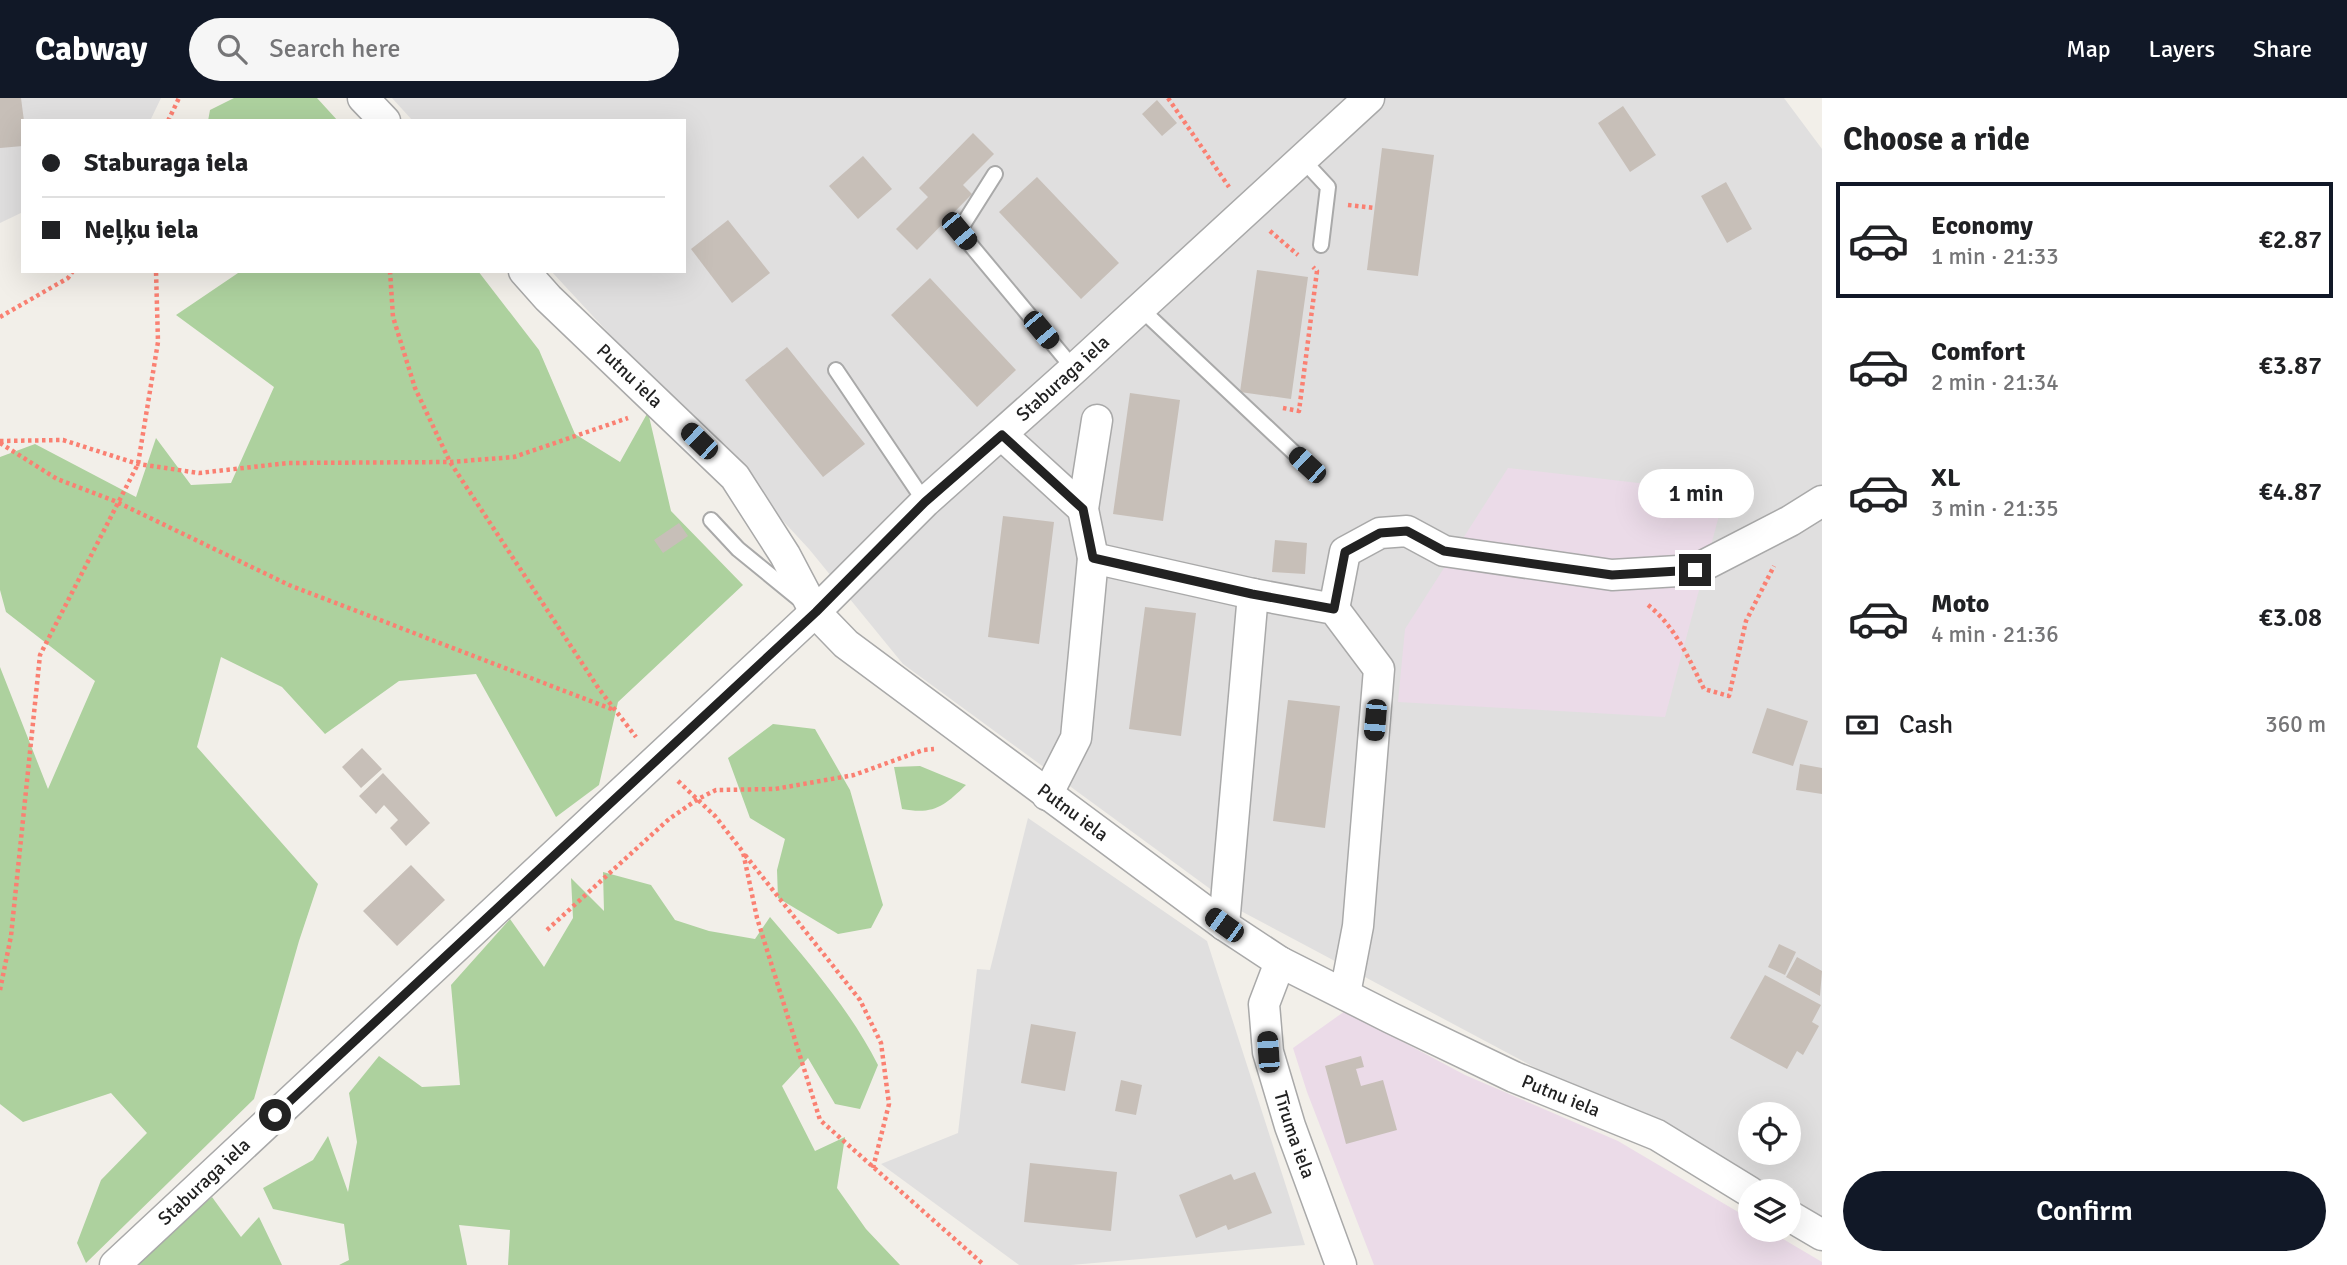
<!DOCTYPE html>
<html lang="en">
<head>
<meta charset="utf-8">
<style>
	body { margin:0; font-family:Signika,sans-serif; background:#f6f6f6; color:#202124; height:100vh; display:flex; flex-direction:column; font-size:26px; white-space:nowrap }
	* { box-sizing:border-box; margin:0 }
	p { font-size:23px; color:#757577 }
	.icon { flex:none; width:38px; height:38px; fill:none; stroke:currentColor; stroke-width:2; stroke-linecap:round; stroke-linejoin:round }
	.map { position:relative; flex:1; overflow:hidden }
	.sheet { display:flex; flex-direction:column; background:#fff; width:525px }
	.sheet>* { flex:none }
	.guide { position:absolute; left:21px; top:21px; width:665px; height:154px; border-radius:0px; box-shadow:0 7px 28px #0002; display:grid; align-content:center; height:154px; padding:0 21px; background:#fff }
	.buttons { position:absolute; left:1738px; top:1004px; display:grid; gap:14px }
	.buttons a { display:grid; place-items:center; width:63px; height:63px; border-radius:50%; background:#fff; box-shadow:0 7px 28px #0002; font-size:35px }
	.end { position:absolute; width:32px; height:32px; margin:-16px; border:9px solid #222; background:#fff; box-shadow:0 0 0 4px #fff }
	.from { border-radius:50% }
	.bubble { position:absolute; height:49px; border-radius:24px; background:#fff; box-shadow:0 7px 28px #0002; font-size:23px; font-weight:600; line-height:49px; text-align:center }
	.car { position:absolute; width:21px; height:42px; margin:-21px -10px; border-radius:9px; box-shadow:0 0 5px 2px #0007; background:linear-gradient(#222 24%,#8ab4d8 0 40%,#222 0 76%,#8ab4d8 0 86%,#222 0) }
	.guide b { display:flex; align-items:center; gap:24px; height:66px; font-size:26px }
	.guide b+b { border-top:2px solid #e0e0e0 }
	.guide i { width:18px; height:18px; background:#202124 }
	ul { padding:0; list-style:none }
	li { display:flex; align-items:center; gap:21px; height:116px; margin:0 14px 10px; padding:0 7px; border:4px solid transparent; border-radius:0px }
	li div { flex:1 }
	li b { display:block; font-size:26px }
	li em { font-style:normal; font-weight:600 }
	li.active { border-color:#111827 }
	li>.icon { width:63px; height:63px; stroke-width:1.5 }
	h2 { padding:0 21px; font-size:32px; line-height:84px }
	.pay { display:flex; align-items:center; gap:18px; height:77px; padding:0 21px; font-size:26px }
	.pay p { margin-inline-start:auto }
	.action { display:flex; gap:14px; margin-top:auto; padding:14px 21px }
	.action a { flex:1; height:80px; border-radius:42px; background:#111827; color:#fff; font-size:28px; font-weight:600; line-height:80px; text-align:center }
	header { display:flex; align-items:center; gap:42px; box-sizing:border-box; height:98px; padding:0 35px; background:#111827; color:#fff }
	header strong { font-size:33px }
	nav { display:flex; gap:38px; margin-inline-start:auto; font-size:24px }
	.search { width:490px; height:63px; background:#f6f6f6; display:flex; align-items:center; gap:18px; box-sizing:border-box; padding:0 24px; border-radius:38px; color:#757577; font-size:26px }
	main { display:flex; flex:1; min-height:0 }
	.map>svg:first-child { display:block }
</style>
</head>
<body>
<header>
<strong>Cabway</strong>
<div class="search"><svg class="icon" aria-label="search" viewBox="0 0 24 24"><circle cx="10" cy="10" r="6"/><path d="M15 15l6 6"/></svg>Search here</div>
<nav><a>Map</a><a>Layers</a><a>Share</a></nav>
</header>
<main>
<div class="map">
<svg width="1822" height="1167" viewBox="0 0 1822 1167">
	<rect width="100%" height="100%" fill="#f2efe9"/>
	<path fill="#e0dfdf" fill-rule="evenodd" d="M0,0H161L150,23H23V114L0,125Z
		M392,0H1784L1822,51V1122L1789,1104L1788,1094H1769L1239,812L903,566L809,451L551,173H684V23H413ZM1750,1017H1788V1055H1750Z
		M1028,720L1207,843L1305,1147L1071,1167H1019L881,1066L958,1035L977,871L990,872Z"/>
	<path fill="#ebdbe8" d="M1508,370L1725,395L1665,619L1398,604L1405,531Z
		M1345,913L1465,977L1618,1043L1750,1121V1132H1768L1822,1164V1167H1374L1307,994L1293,950Z"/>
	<path fill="#add19e" d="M234,0H317L338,23H208L210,12Z
		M241,173H478L539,252L575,336L620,364L648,314L671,413L743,487L618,604L599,687L556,719L476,576L399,583L325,636L282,589L221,559L197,649L318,786L299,843L254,1001L86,1165L77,1145L101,1082L147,1035L111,995L23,1024L0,1006V569L48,691L95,583L6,514L0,492V359L35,346L136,399L156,340L191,387L231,385L274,289L176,217Z
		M773,626L815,631L850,692L883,807L871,830L838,836L778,800L777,772L785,741L750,720L728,660Z
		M920,668L966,687C944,708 934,717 902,711L894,669Z
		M603,774L651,787L675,822L709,833L755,841L770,819C810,866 850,912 878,967L860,1011L835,1006L808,960L782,988L815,1053L845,1039L837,1090L866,1131L900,1167H508L510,1132L459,1127L467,1167H339L349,1162L344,1126L273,1111L263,1090L313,1062L328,1038L348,1094L357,1044L349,995L379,958L422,989L460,987L451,887L510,821L544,869L573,820L571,780L604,813Z
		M212,1099L241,1139L259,1119L282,1167H136L169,1135Z"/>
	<path fill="#c7bfb8" d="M0,0H21L24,23L23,48L0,50Z
		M1157,2L1177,25L1162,38L1142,16Z
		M1623,8L1656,57L1630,74L1598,25Z
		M973,35L994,56L963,87L972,96L917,152L896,131L928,99L919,90Z
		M1382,50L1434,57L1418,178L1367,172Z
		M863,58L892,91L858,121L829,88Z
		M1037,79L1119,165L1081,201L999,114Z
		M1726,84L1752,131L1727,145L1701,98Z
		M728,122L770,175L732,205L691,151Z
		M1257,172L1308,179L1291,301L1240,294Z
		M930,180L1016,272L977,309L891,217Z
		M787,249L865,346L823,379L745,282Z
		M1130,295L1180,302L1163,423L1113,416Z
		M1003,418L1054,424L1039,546L988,539Z
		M679,425L688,438L663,455L654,442Z
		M1275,442L1307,445L1305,476L1272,474Z
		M1145,509L1196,515L1181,638L1129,631Z
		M1288,602L1340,608L1325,730L1273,723Z
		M1767,610L1808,623L1793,668L1752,655Z
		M362,650L382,671L361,690L342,669Z
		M1800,666L1822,670V696L1796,692Z
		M383,675L430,725L406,748L390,730L398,722L384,707L376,716L359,698Z
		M411,767L445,802L397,848L363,813Z
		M1779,846L1796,854L1785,877L1768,869Z
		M1797,859L1822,873L1820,898L1786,879Z
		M1765,877L1821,907L1812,924L1819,928L1803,957L1797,953L1787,971L1730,940Z
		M1031,926L1076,934L1065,993L1021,985Z
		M1361,958L1364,969L1356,971L1361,988L1383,982L1397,1032L1346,1046L1325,968Z
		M1121,982L1142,987L1136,1017L1115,1013Z
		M1030,1065L1117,1074L1111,1133L1024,1124Z
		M1255,1074L1272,1115L1228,1132L1226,1127L1196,1140L1179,1097L1231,1076L1234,1082Z"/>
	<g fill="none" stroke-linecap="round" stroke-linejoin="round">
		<defs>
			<path id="service" d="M1302,61L1328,89L1321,147
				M995,76L959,133L1074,271
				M1140,210L1307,367
				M836,272L925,404
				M711,422L738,451L798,500"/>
			<g id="minor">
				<path d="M363,0L385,23"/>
				<path id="s1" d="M524,173L548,200L735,379L785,457L815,514L846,546L1224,827L1280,864L1391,920L1514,979L1657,1037L1750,1094"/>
				<path d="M1002,337L1083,411"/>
				<path d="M1093,460L1253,496L1334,511L1379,571L1358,828L1345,896"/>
				<path d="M1334,511L1345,454L1380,435L1407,433L1444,453L1612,477L1695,472L1790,423L1822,403"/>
				<path d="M1047,697L1076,640L1093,460L1083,411L1097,322"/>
				<path d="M1224,827L1253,496"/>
				<path id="s2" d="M1280,864L1264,906L1268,954L1290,1028L1341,1167"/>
				<path d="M1788,1117L1822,1137"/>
				<path id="s3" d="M115,1167L815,514L925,404L1074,271L1369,0"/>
			</g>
		</defs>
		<use href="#service" stroke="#a9a9a9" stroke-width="18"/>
		<use href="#minor" stroke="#a9a9a9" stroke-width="33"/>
		<path stroke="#fa8072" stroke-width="4.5" stroke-dasharray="3.5 3.5" stroke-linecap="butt" d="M1168,0L1229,89
			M168,23L179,0
			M1348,107L1375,110
			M1270,133L1298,157
			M390,173L393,219L415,290L450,364L599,591L636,639
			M0,219L68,180L73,173
			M1283,310L1299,313L1317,173L1313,169
			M0,343L63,342L138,366L199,375L288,365L450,364L514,359L628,320
			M0,345L57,381L117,404L289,487L614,612
			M1648,507C1675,528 1689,561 1704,591L1729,598L1746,523L1774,468
			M678,683L715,718L743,754L757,820L820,1022L984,1167
			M745,757L860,902L881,945L889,1006L873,1070
			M547,832L669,721L698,701L716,692L775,691L854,677L923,652L934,651
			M0,892L11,838L40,557L138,366L158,244L156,173"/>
		<use href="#service" stroke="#fff" stroke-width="14"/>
		<use href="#minor" stroke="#fff" stroke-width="30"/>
	</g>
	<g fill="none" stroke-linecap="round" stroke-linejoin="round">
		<path stroke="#222" stroke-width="9" d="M275,1017L816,514L925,404L1002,337L1083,411L1093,460L1252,496L1334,511L1345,454L1380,435L1407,433L1444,453L1612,477L1695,472"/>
	</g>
	<g text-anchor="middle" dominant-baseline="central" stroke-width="7" stroke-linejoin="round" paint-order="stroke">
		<g font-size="19" fill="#222" stroke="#fff">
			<text stroke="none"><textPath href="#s1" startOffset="149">Putnu iela</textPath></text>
			<text stroke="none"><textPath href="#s3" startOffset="1298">Staburaga iela</textPath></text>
			<text stroke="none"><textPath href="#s1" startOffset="779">Putnu iela</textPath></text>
			<text stroke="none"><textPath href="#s1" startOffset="1346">Putnu iela</textPath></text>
			<text stroke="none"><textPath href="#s2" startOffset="180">Tīruma iela</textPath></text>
			<text stroke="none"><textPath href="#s3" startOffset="122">Staburaga iela</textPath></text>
		</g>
	</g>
</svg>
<div class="buttons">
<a><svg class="icon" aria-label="locate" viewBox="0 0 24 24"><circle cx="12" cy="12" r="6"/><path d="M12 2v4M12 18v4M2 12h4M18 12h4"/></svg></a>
<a><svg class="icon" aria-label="layers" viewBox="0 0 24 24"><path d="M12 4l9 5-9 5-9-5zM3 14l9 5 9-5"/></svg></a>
</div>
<i class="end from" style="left:275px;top:1017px"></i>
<i class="end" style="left:1695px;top:472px"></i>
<div class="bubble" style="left:1638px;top:371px;width:116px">1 min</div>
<i class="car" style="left:959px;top:133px;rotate:140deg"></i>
<i class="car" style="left:1041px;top:232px;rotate:140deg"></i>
<i class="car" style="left:699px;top:343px;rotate:314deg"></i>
<i class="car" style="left:1307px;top:367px;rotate:313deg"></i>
<i class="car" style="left:1375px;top:622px;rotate:185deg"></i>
<i class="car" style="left:1224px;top:827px;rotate:306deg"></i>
<i class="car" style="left:1268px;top:954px;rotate:356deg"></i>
<div class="guide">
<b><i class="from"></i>Staburaga iela</b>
<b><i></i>Neļķu iela</b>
</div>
</div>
<section class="sheet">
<h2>Choose a ride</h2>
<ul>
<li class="active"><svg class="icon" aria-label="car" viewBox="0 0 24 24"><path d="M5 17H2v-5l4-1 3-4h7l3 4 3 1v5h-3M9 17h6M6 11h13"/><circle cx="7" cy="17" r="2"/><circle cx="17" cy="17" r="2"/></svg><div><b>Economy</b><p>1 min · 21:33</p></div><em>€2.87</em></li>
<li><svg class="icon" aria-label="car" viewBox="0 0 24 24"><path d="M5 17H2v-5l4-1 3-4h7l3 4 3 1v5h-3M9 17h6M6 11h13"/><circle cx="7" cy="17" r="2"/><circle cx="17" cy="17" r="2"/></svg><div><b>Comfort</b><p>2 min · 21:34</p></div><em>€3.87</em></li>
<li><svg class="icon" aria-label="car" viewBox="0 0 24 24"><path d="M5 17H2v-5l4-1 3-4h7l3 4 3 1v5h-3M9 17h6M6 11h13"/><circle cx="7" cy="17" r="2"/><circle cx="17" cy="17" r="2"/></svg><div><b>XL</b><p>3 min · 21:35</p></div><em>€4.87</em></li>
<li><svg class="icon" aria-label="car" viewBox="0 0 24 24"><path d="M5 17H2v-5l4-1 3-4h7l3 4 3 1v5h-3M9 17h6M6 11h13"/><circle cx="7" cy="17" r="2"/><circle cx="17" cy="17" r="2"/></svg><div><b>Moto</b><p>4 min · 21:36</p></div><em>€3.08</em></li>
</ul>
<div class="pay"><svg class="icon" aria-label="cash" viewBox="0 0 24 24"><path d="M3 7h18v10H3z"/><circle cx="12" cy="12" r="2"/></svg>Cash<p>360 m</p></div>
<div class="action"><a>Confirm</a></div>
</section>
</main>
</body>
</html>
